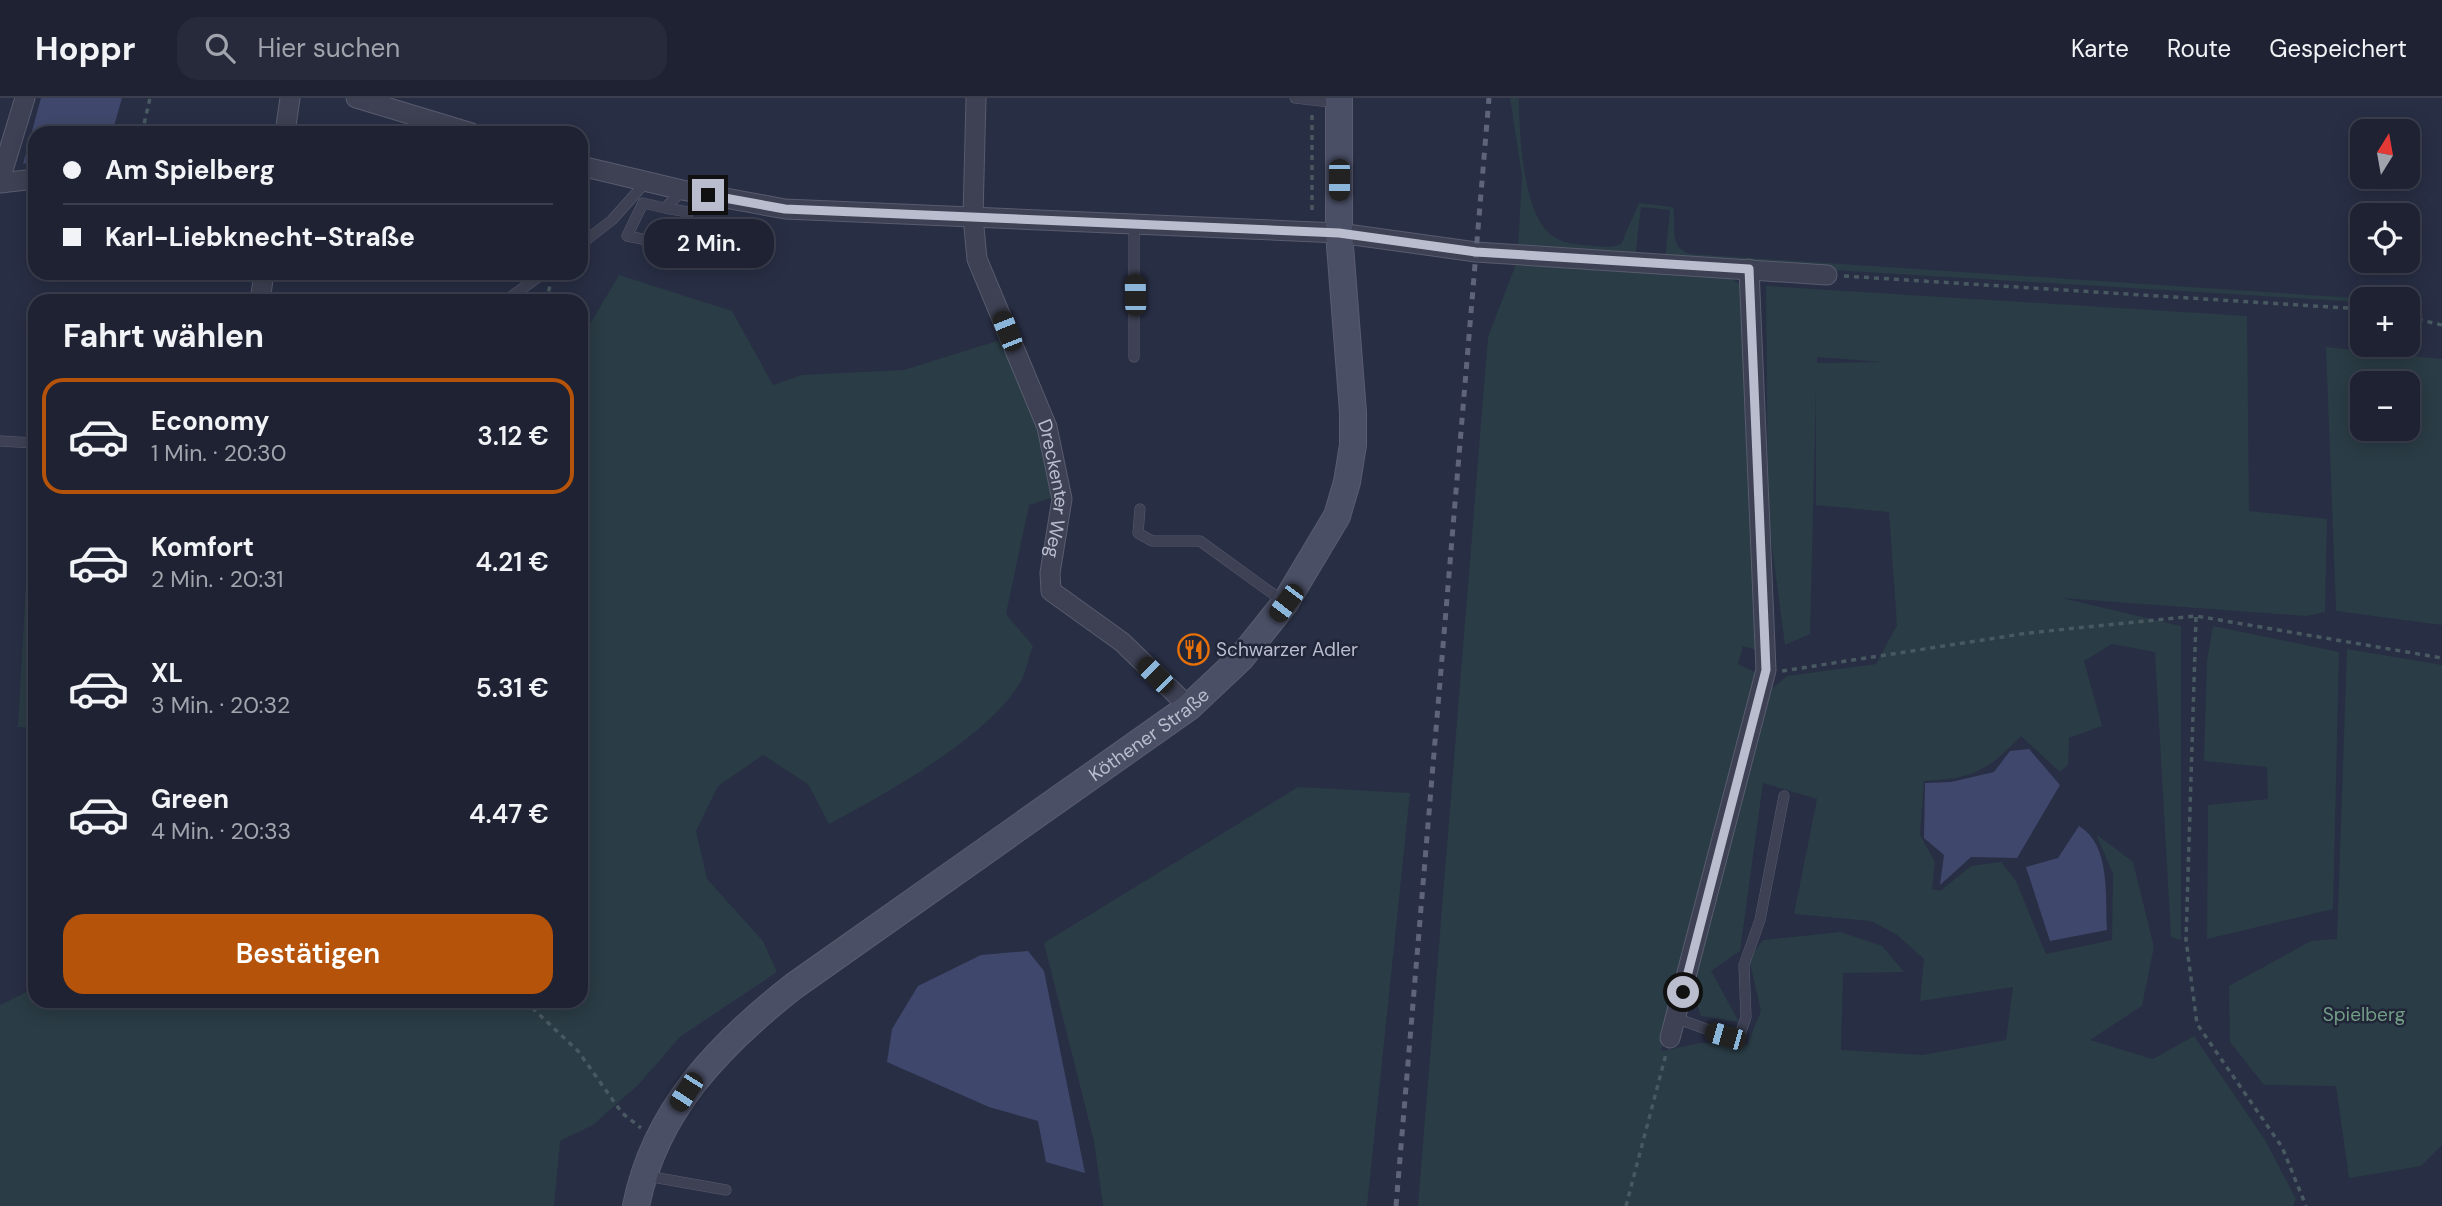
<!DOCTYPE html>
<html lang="de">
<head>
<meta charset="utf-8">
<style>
	body { margin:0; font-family:"DM Sans",sans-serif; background:#262a3b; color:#f1f3f6; height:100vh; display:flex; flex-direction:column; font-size:26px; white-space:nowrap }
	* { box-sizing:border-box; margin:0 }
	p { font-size:23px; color:#a1a4ac }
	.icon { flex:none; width:38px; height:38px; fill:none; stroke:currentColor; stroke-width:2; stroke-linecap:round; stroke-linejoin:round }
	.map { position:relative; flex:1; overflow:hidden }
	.side { position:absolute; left:28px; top:196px; width:560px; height:714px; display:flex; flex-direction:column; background:#1e2233; border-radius:21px; box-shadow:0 4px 18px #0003,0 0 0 2px #3c3f4e }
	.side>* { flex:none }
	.guide { position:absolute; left:28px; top:28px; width:560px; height:154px; border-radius:21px; box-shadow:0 4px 18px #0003,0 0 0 2px #3c3f4e; display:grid; align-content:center; height:154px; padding:0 35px; background:#1e2233 }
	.needle { width:46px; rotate:11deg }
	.tools { position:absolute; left:2350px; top:21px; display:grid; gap:14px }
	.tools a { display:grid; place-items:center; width:70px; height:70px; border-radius:14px; background:#1e2233; box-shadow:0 4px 18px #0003,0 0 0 2px #3c3f4e; font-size:35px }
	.end { position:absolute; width:32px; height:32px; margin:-16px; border:9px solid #babdcd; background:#111; box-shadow:0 0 0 4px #111 }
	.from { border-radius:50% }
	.bubble { position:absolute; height:49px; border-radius:21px; background:#1e2233; box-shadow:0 4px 18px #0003,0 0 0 2px #3c3f4e; font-size:23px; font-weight:600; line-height:49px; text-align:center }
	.car { position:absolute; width:21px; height:42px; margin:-21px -10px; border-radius:9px; box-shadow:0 0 5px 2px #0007; background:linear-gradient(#222 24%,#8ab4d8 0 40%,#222 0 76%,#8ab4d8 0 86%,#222 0) }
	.guide b { display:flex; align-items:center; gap:24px; height:66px; font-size:26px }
	.guide b+b { border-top:2px solid #3c3f4e }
	.guide i { width:18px; height:18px; background:#f1f3f6 }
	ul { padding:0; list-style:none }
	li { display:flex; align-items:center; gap:21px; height:116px; margin:0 14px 10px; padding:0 21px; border:4px solid transparent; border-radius:21px }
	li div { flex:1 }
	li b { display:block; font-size:26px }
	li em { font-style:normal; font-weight:600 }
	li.active { border-color:#b45309 }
	li>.icon { width:63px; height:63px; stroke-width:1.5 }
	h2 { padding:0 35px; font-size:32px; line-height:84px }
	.button { display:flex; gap:14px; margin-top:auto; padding:14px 35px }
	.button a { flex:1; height:80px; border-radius:21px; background:#b45309; color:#fff; font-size:28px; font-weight:600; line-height:80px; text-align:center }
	header { display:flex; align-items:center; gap:42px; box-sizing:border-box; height:98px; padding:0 35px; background:#1e2233; border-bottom:2px solid #3c3f4e }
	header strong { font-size:33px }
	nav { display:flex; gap:38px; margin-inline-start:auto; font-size:24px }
	.search { width:490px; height:63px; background:#262a3b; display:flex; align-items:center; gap:18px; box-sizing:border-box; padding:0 24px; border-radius:21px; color:#a1a4ac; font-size:26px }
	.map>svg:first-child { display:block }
</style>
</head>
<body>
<header>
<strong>Hoppr</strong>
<div class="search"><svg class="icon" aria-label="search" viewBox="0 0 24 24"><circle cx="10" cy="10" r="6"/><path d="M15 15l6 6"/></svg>Hier suchen</div>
<nav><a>Karte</a><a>Route</a><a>Gespeichert</a></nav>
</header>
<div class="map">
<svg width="2442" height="1108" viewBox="0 0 2442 1108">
	<rect width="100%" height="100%" fill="#282e44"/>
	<path fill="#2a3c45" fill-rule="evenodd" d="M1510,0H1519C1519,35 1523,104 1545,131C1554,143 1570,146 1584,147C1597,148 1609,151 1621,146L1639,105L1673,109C1677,128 1667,148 1690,156L2371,201H2362V204L1665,162L1670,112L1641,109L1635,160L1518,151L1522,78Z
		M1516,166L1728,178L1741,187L1759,553L1743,548L1738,566L1761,577L1661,953L1701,945L1747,947L1761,913L1749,861L1763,842L1840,834L1882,848L1904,874L1843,875L1841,952L1923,957L2006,942L2013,889L1920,903L1924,861L1896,836L1871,823L1794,816L1817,701L1763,685L1740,853L1711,873L1739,924L1701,918L1694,898L1693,877L1767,595L1787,578L1876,566L1897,527L1889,414L1816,407V292L1810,536L1785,547L1768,419L1766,188L2247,218L2249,413L2327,421L2325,514L2306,518L2062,500L2181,528V842L2171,839L2155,554L2112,546L2084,563L2102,628L2069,640L2068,667L2060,674L2021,638C1986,674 1974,680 1924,683L1920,737L1935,764L1932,791L1940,793L1971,768L2001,764L2016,783L2046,856L2112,842L2113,776L2096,736L2133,764L2154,849L2142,908L2090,942L2153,961L2194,938L2265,1042L2296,1101L2293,1108H1418L1488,239ZM1817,259L1882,264H1883L1817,265Z
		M619,177L732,213L773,287L802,277L904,272L1003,241L1038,323L1057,398L1029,407L1006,516L1033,548C1029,558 1027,569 1023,579C996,635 884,697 829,726L808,686L763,657L718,688L696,733L707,781L763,843L777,874L681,938L639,986L593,1027L560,1043L554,1108H0V907L35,890V903H581V241Z
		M2326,249L2442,261V527L2336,513ZM2362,285H2408V331H2362Z
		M34,341H35V630L18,629Z
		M2213,528L2339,554L2333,811L2207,841L2208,707L2268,701L2267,669L2204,663L2207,562Z
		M2347,551L2442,567V1047L2421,1068L2349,1080L2336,988L2264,987L2230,944L2229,888L2311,843L2337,841Z
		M1298,689L1410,695L1367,1108H1103L1094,1043L1044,845Z"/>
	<path fill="#3f486c" d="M41,0H122L112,35H35V63L23,66Z
		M2029,651L2060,687L2017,760L1971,759L1940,787L1944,757L1924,740L1925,685L1951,684L1994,674L2010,653Z
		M2079,728C2111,747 2105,798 2107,832L2050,843L2026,769L2058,760Z
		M1028,853L1044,873L1085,1075L1046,1064L1038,1023L989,1009L887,964L892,931L918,888L981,857Z"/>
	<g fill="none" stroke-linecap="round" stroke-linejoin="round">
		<defs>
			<path id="lane" d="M1295,0L1339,5
				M665,110L643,105L627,138L682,149L688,114L665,110L682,93
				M1134,126V259
				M581,146L612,122L646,84
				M505,203L544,175
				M0,343L34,345
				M1140,411L1138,435L1152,443H1200L1284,504
				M1676,920L1725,938L1741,934L1746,919L1744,867L1760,822L1784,698
				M647,1078L726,1092"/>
			<g id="street">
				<path d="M356,0L472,35"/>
				<path id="s1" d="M976,0L973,119L977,161L1047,329L1062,401L1050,475L1051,493L1122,544L1189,609"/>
				<path d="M285,35L290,0"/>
				<path d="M581,68L682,92L785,111L1339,135L1476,154L1827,177"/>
				<path d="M0,82L25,0"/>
				<path d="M0,85L35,81"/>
				<path d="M260,203L264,175"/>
				<path d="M1670,940L1766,572L1749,171"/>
			</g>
			<g id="secondary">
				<path id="s2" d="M636,1108C655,1012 720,946 794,888L1189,609L1241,560L1285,505L1337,418L1347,384L1353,347V314L1339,135V0"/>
			</g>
		</defs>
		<use href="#lane" stroke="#585c6e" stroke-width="11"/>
		<use href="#street" stroke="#585c6e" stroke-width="21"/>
		<use href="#secondary" stroke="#585c6e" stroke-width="28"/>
		<path stroke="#495961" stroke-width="3.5" stroke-dasharray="5 5" stroke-linecap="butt" d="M1312,17V114
			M142,35L150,0
			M1844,178L2362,211
			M546,203L550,188
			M2408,219L2442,227
			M2196,519L2186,842L2197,926L2282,1049L2306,1108
			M1782,573L2028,535L2196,518L2442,560
			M525,903L578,953L622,1015L641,1030
			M1626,1108L1666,956"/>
		<use href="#lane" stroke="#3d4153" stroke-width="10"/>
		<use href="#street" stroke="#3d4153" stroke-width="19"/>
		<use href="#secondary" stroke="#4b4f66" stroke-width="26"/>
		<path stroke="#5f647a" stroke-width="5" stroke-dasharray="7 7" stroke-linecap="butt" d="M1396,1108L1489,0"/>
	</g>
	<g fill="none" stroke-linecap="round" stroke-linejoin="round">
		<path stroke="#babdcd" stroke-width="9" d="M708,97L785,111L1339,135L1476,154L1749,171L1766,572L1683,894"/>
	</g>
	<defs>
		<symbol id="restaurant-ring" viewBox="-11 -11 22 22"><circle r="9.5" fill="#212639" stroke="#e8710a" stroke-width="1.5"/><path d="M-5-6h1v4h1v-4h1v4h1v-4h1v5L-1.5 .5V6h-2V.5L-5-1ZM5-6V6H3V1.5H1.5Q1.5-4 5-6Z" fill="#e8710a"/></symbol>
	</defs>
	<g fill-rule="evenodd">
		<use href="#restaurant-ring" x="1176" y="534" width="35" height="35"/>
	</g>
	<g text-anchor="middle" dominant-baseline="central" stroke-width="5" stroke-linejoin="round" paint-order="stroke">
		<g font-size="19" fill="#babdcd" stroke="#212639">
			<text stroke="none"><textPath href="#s1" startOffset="406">Dreckenter Weg</textPath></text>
			<text stroke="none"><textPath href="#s2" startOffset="712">Köthener Straße</textPath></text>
		</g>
		<g font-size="19" fill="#babdcd" stroke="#212639" text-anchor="start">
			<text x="1216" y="551">Schwarzer Adler</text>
		</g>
		<g font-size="19" fill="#729d85" stroke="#212639">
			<text x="2364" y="916">Spielberg</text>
		</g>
	</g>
</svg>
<div class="tools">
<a><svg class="needle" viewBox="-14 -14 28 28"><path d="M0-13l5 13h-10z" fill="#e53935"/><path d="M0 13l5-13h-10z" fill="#a1a4ac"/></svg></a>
<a><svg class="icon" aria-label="locate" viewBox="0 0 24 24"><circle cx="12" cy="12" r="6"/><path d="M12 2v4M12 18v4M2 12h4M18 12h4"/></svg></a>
<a>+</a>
<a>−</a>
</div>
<i class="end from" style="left:1683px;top:894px"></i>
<i class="end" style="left:708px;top:97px"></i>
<div class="bubble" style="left:644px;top:121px;width:130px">2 Min.</div>
<i class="car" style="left:1339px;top:82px;rotate:180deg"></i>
<i class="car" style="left:1135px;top:197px;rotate:359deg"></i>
<i class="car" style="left:1007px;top:233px;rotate:338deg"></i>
<i class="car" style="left:1286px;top:505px;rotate:217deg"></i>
<i class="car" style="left:1155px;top:577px;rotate:315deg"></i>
<i class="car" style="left:1725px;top:938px;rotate:286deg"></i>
<i class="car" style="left:686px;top:994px;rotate:213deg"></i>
<div class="guide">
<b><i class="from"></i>Am Spielberg</b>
<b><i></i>Karl-Liebknecht-Straße</b>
</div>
<section class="side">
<h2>Fahrt wählen</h2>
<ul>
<li class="active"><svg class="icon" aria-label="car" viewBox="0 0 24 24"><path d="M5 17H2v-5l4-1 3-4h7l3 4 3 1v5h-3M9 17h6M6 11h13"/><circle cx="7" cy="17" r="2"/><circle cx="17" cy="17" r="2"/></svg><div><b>Economy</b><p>1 Min. · 20:30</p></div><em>3.12 €</em></li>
<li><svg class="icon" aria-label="car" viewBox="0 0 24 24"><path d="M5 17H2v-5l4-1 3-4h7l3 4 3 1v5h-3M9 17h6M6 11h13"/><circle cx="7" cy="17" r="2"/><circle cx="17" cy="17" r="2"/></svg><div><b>Komfort</b><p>2 Min. · 20:31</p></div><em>4.21 €</em></li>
<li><svg class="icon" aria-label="car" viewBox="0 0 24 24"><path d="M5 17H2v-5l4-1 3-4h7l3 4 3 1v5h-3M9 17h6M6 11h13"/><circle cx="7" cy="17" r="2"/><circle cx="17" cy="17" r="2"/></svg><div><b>XL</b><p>3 Min. · 20:32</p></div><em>5.31 €</em></li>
<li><svg class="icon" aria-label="car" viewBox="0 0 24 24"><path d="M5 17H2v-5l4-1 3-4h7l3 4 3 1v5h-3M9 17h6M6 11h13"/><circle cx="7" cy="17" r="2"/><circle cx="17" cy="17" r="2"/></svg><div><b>Green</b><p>4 Min. · 20:33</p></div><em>4.47 €</em></li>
</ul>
<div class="button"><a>Bestätigen</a></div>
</section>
</div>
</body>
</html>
